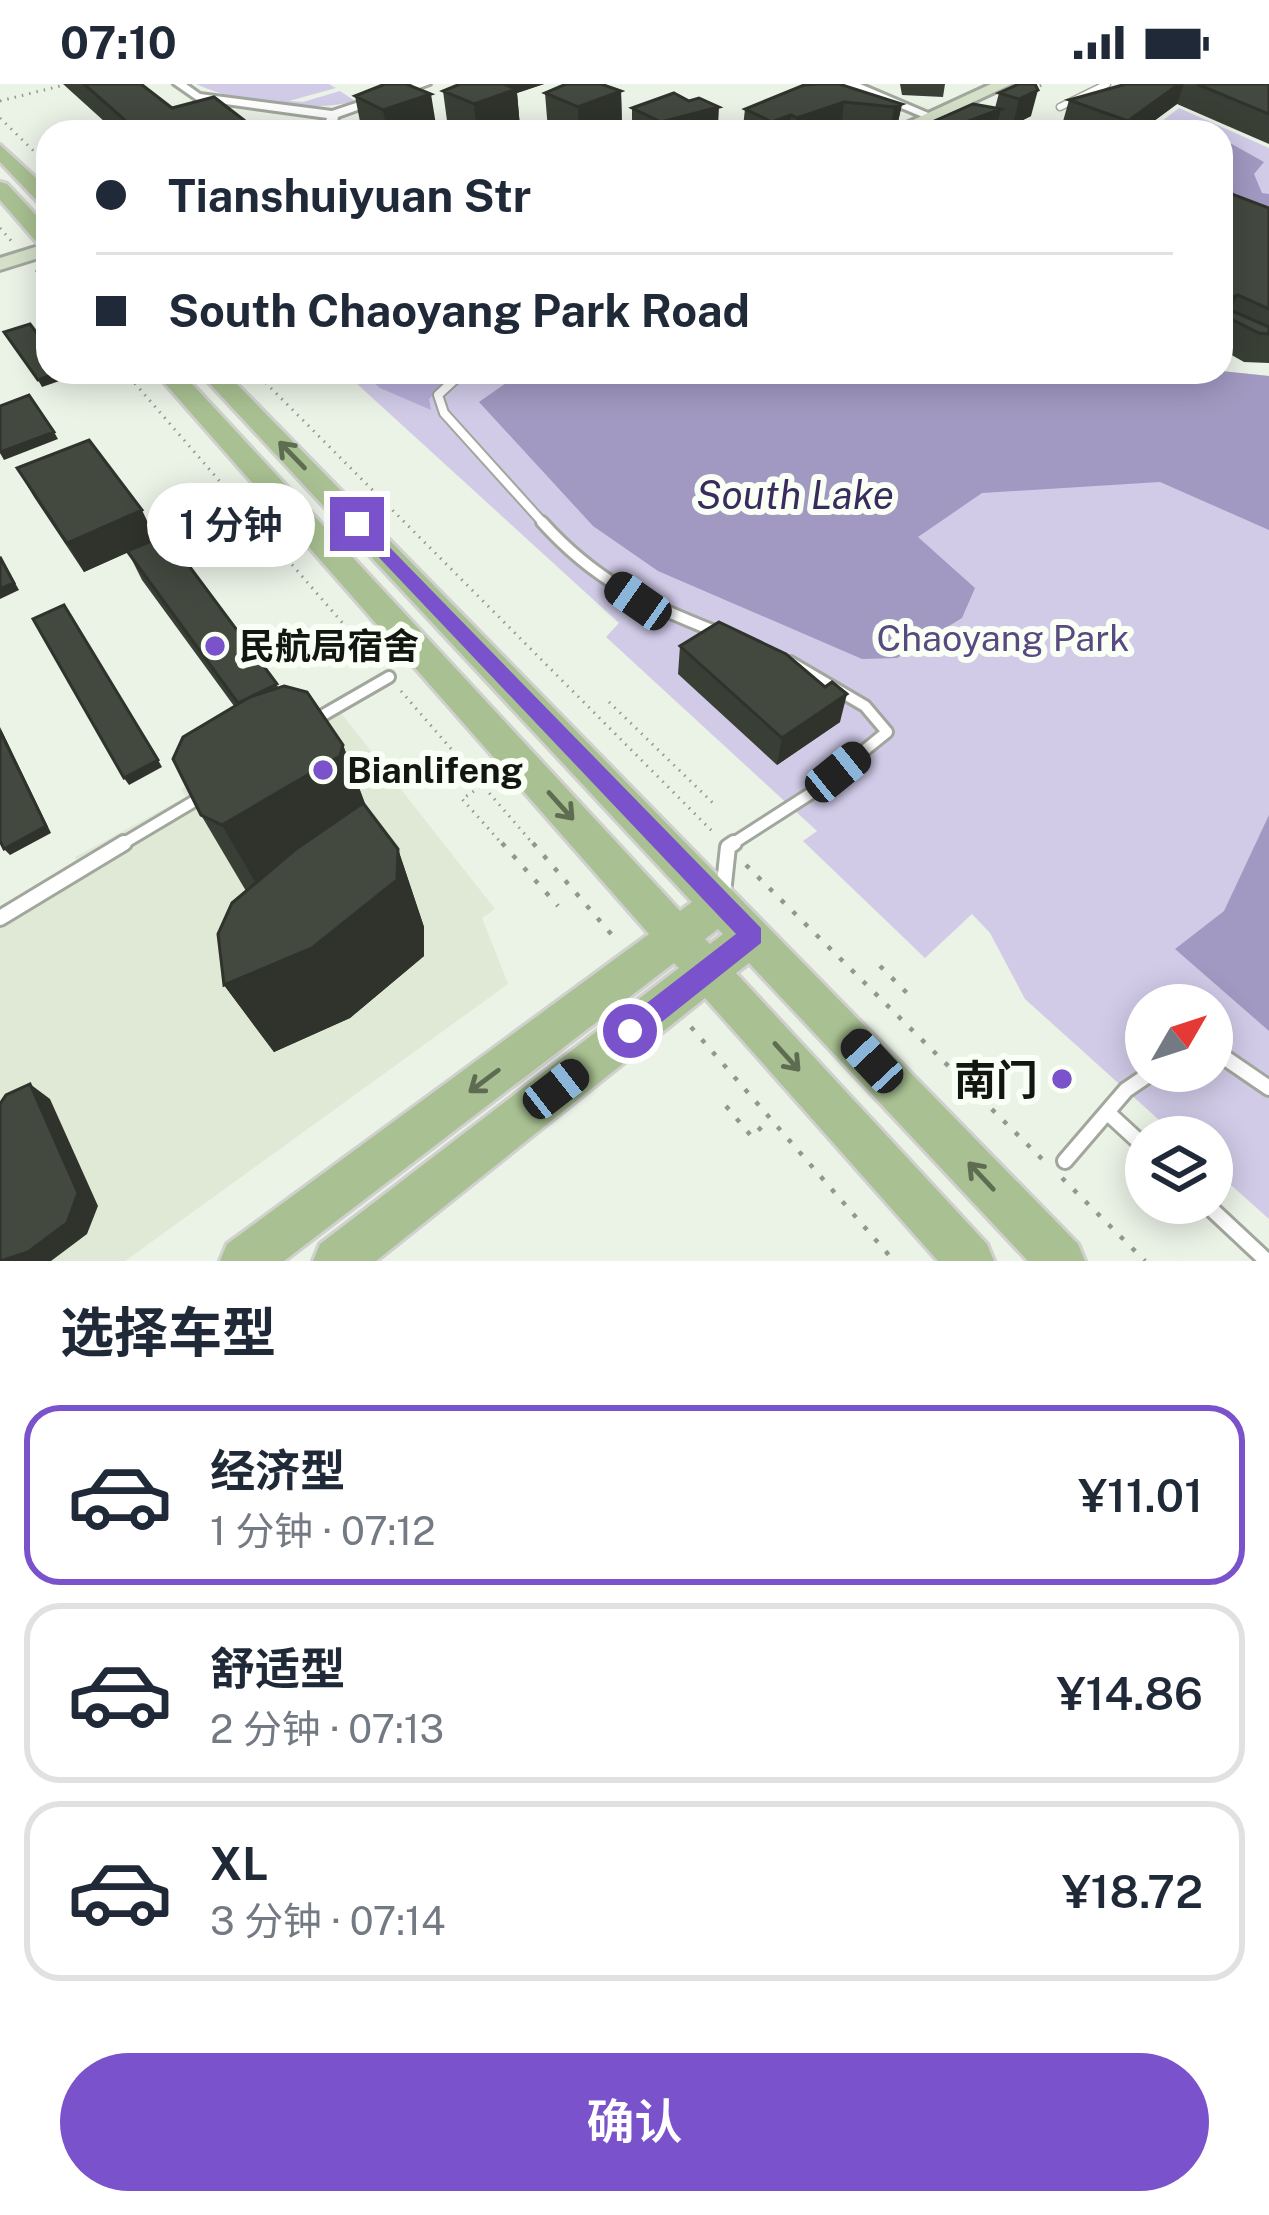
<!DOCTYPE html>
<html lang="zh">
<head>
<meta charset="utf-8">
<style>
	body { margin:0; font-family:"Public Sans","Noto Sans SC",sans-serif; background:#f6f6f7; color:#1f2937; height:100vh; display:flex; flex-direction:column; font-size:45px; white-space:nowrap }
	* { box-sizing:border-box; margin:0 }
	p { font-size:39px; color:#747a83 }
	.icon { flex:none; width:66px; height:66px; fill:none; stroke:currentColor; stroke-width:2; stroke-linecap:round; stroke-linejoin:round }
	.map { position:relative; height:1177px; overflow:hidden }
	.drawer { display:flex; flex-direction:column; background:#fff; flex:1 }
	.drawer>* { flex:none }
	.guide { position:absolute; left:36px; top:36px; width:1197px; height:264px; border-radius:36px; box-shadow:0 6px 30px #0003; display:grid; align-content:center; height:264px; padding:0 60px; background:#fff }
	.needle { width:78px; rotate:51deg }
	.tools { position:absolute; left:1125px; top:900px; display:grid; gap:24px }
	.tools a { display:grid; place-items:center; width:108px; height:108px; border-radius:50%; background:#fff; box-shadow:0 6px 30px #0003; font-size:60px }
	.end { position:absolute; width:54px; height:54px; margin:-27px; border:15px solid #7a52cb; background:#fff; box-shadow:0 0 0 6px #fff }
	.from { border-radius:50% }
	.bubble { position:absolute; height:84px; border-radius:42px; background:#fff; box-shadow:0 6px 30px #0003; font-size:39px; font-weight:600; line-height:84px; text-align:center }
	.car { position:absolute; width:36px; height:72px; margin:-36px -18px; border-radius:15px; box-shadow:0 0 9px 3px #0007; background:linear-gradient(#222 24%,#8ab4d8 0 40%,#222 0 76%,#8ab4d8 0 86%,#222 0) }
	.guide b { display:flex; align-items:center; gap:42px; height:114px; font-size:45px }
	.guide b+b { border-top:3px solid #e0e1e3 }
	.guide i { width:30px; height:30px; background:#1f2937 }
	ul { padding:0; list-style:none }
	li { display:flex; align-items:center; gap:36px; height:180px; margin:0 24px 18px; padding:0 36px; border:6px solid #e0e1e3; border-radius:36px }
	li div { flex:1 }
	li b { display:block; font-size:45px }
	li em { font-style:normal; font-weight:600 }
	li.current { border-color:#7a52cb }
	li>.icon { width:108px; height:108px; stroke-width:1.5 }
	h2 { padding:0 60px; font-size:54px; line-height:144px }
	.action { display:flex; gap:24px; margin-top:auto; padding:24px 60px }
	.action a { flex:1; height:138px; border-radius:72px; background:#7a52cb; color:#fff; font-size:48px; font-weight:600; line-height:138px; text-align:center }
	.status { display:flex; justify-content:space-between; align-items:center; height:84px; padding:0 60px; background:#fff; direction:ltr }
	.status svg { height:33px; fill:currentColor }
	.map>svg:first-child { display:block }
</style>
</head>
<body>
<div class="status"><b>07:10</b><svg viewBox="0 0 49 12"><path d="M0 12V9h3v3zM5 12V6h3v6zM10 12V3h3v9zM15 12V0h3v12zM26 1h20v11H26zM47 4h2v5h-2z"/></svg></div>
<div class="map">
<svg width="1269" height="1177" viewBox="0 0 1269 1177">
	<rect width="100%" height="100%" fill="#ebf2e6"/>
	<path fill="#dfe9d6" d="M337,624L495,825L482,834L508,900L125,1177H0V841L84,794L75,773L186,713L181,705Z"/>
	<path fill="#d1cbe8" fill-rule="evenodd" d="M196,0H329L336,4L289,17L303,18L340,7L355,17C318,29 232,18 196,0Z
		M1179,24L1269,64V129L1221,116V48H1148Z
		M1221,287L1269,292V1135L1212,1084V1053H1178L1025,915L990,849L972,830L925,874L803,757L817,747L606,553L619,539L344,288ZM1146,921H1212V987H1146Z"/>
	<path fill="#b7aed8" d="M362,288H455L429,315L431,326L380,304Z"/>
	<path fill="#a299c2" d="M1221,54L1264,78L1254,90L1262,109L1269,110V129L1221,116Z
		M1221,287L1269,292V446L1160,398L982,409L918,453L975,504L962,534L897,574L862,575L658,487L593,442L479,318L522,288Z
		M1269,731V947L1175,865L1224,827Z"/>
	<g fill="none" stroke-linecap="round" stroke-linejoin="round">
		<defs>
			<path id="lane-far3" d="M1060,23L1107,0
				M983,40L1010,48"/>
			<path id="lane-far2" d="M463,288L438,311L444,329L545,441"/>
			<path id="lane-far1" d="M542,438C595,497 645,520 717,548
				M311,638L389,593
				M119,762L203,712
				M729,762L813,708L887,648L865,622L790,578"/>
			<path id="lane" d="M723,809L728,763L734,759
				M0,834L124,759
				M1212,965L1269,1004
				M1108,1029L1146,1064
				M1065,1077L1126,1006L1154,987
				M1205,1119L1267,1177"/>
			<path id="street" d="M174,0H186L200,10L332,27L413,0H430L338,33L335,48H323L327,34L197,16Z
				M844,0H860L947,37L937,39Z"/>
			<path id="secondary" d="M991,0H1012L909,48H887Z
				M48,159V171L0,186V174Z"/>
			<path id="primary" d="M0,61L48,105V123L41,121L0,78Z
				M0,98L7,100L48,144V163L40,162L0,116Z
				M155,288H181L680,827L692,818L199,288H225L1078,1160L1085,1177H1028L749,879L736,889L987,1160L994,1177H938L705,914L376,1177H313L320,1160L679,884L674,879L284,1177H220L227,1160L649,850ZM718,845L723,850L710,860L705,855Z"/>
		</defs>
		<use href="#lane-far3" stroke="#a1a79c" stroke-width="9"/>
		<use href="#lane-far2" stroke="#a1a79c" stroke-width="12"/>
		<use href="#lane-far1" stroke="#a1a79c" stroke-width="16"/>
		<use href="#lane" stroke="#a1a79c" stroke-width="20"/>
		<use href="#street" stroke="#a1a79c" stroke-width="6"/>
		<use href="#secondary" stroke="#a1a79c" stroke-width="6"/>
		<use href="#primary" stroke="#d0d0cf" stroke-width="6"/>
		<path stroke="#93988f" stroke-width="3" stroke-dasharray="1.5 6" stroke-linecap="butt" d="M1033,5L1044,0
			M0,17L68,0
			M0,34L48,81
			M0,144L14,160
			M36,186L48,199
			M125,288L379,581
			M255,288L714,749
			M401,607L535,762
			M609,618L714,720
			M480,703L462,715L504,762"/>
		<path stroke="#93988f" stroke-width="4.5" stroke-dasharray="4.5 12" stroke-linecap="butt" d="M502,759L558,822
			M533,759L618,858
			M746,781L1046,1079
			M880,882L907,909L900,915
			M691,943L894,1177
			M726,1022L752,1053L768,1036
			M1062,1094L1145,1177"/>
		<use href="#lane-far3" stroke="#fff" stroke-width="6"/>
		<use href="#lane-far2" stroke="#fff" stroke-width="8"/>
		<use href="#lane-far1" stroke="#fff" stroke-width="10"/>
		<use href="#lane" stroke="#fff" stroke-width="14"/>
		<use href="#street" fill="#fff" fill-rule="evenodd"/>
		<use href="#secondary" fill="#d4e0c8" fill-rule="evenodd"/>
		<use href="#primary" fill="#a9c192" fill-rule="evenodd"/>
	</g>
	<path fill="#3a3f36" d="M63,0H141L172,24L255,48H116Z
		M460,0H544L517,9L520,43L505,48H457L448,44L443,7Z
		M900,0H945L943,13L902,11Z
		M1019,0L1031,32L1013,41L998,36L995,48H920L921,43L995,24L999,9Z
		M1126,0H1269V60L1177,20L1139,48H1079L1062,41L1069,16Z
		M804,1L902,20L898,38L891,41L842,36L808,48H754L743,43L745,25Z
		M621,7L622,44L612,48H552L548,46L545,9Z
		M355,12L437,47L362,48Z
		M632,24L718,42L697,48H641L632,43Z
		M1221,106L1269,124V279L1244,278L1221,265Z
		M17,384L156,455L279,604L343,661L366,722L398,765L424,843V872L350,934L274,968L224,901L246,807L201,731L234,622L142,496L128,468L84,488L34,413Z
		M680,562L825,603L840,638L777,681L678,590Z"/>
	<path fill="#2f332c" d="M498,0H544L517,9L520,43L505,48H477L474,20Z
		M1179,0H1184L1177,20L1139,48H1124L1128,37Z
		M1038,6L1031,32L1013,41L1019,15Z
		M621,7L622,44L612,48H579L578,23Z
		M431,10L437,47L387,48L383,26Z
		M844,18L842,36L808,48H796L797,34Z
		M902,20L898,38L891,41L894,23Z
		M719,23L718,42L697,48H661V38Z
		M1001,25L995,48H939Z
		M791,31L789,48H771L772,38Z
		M1238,211L1227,233L1228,214Z
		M60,288H66L68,294L42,303L38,296Z
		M54,348L58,355L4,376L0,369Z
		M142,426L156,456L84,488L67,459Z
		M0,472L19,506L0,515Z
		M847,610L840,638L777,681L782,654Z
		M0,643L51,749L10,771L4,765Z
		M343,661L374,744L268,820L222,741Z
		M158,676L162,683L129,701L124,694Z
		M398,765L424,843V872L350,934L274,968L224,901Z
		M30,1000L50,1015L98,1122L87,1150L51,1177H4Z"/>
	<path fill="#43493f" stroke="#2f332c" stroke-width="3" d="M84,0H141L172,24L214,13L253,43L237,48H121L113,41L126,37Z
		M385,0H406L431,10L383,26L355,12Z
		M460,0H503L517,5L474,20L443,7Z
		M566,0H601L621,7L578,23L545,9Z
		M820,0H839L902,20L894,23L844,18L797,34L791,31L772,38L745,25L804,1Z
		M1019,0H1035L1038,6L1019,15L999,9Z
		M1126,0H1179L1128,37L1069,16Z
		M1197,0H1269V30Z
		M674,9L689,17L699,14L719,23L661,38L632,24Z
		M973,20L1001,25L939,48H924L921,43Z
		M1041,42L1059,48H1026Z
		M1221,106L1269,124V225L1238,211L1228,214L1230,226L1269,243V250L1259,249L1221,230Z
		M30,240L48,264V288H60L38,296L4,248Z
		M29,311L54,348L0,368V322Z
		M89,356L142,426L67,459L17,384Z
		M166,451L277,600L238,619L127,467Z
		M0,473L14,499L0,505Z
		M64,521L158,676L124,694L33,535Z
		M719,538L786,570L825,603L832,598L847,610L782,654L680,562Z
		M284,602L307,608L343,661L340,672L222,741L201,731L173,675L183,653L250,613Z
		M0,647L46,742L4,765L0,757Z
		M363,719L398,765L397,796L312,864L224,901L218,850L232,819L296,765Z
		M30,1000L78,1109L67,1139L28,1168L0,1177V1020L6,1011Z"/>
	<defs><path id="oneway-shaft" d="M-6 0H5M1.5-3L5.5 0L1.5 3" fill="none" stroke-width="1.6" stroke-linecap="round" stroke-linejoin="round" transform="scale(3)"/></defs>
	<g stroke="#5e6c52">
		<use href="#oneway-shaft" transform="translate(292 371) rotate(-134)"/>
		<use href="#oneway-shaft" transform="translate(561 722) rotate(48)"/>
		<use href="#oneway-shaft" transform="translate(787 973) rotate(48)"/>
		<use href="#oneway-shaft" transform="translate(484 997) rotate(143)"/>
		<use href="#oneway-shaft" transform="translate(981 1092) rotate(-133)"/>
	</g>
	<path fill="#7a52cb" d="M351,436H363L761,844V859L639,956L630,960L621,956L617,947L621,939L736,850L351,444Z"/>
	<g fill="#7a52cb" stroke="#f9fff5" stroke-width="4.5">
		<circle cx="215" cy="562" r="12"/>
		<circle cx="323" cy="686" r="12"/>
		<circle cx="1062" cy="995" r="12"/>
	</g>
	<g text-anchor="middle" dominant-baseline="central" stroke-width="12" stroke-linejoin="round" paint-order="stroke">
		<g font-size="36" fill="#584981" stroke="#f9fff5">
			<text x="1003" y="554">Chaoyang Park</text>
		</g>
		<g font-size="36" font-weight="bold" fill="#131611" stroke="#f9fff5" text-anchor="start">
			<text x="239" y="562">民航局宿舍</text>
			<text x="347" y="686">Bianlifeng</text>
		</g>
		<g font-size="39" font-style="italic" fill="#3a2b5f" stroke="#f9fff5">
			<text x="795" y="411">South Lake</text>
		</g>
		<g font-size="42" font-weight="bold" fill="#131611" stroke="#f9fff5" text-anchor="end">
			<text x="1038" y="995">南门</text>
		</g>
	</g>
</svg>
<div class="tools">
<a><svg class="needle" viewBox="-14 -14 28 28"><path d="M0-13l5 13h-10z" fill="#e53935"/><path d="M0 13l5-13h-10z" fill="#747a83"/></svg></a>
<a><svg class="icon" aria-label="layers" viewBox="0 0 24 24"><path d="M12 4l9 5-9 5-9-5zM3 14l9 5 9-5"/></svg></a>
</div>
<i class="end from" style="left:630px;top:947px"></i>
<i class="end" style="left:357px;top:440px"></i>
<div class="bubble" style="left:147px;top:399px;width:168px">1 分钟</div>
<i class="car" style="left:638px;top:517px;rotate:305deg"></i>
<i class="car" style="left:838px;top:688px;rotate:51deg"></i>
<i class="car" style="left:872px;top:977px;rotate:317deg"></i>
<i class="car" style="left:556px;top:1005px;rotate:52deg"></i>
<div class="guide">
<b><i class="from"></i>Tianshuiyuan Str</b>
<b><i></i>South Chaoyang Park Road</b>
</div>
</div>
<section class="drawer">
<h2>选择车型</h2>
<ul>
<li class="current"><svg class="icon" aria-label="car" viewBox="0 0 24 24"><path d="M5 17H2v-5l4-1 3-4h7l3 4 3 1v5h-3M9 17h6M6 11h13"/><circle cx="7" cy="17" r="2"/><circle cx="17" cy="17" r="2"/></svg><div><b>经济型</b><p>1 分钟 · 07:12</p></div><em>¥11.01</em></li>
<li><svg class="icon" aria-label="car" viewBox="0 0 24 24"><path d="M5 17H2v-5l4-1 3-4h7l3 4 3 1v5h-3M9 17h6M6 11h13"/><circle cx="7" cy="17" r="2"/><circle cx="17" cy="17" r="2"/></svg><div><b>舒适型</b><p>2 分钟 · 07:13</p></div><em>¥14.86</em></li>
<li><svg class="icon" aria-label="car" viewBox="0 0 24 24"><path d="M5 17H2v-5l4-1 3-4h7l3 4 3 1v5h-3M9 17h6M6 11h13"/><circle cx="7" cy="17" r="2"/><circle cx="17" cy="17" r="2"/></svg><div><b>XL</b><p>3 分钟 · 07:14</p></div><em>¥18.72</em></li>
</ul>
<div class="action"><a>确认</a></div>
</section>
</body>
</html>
